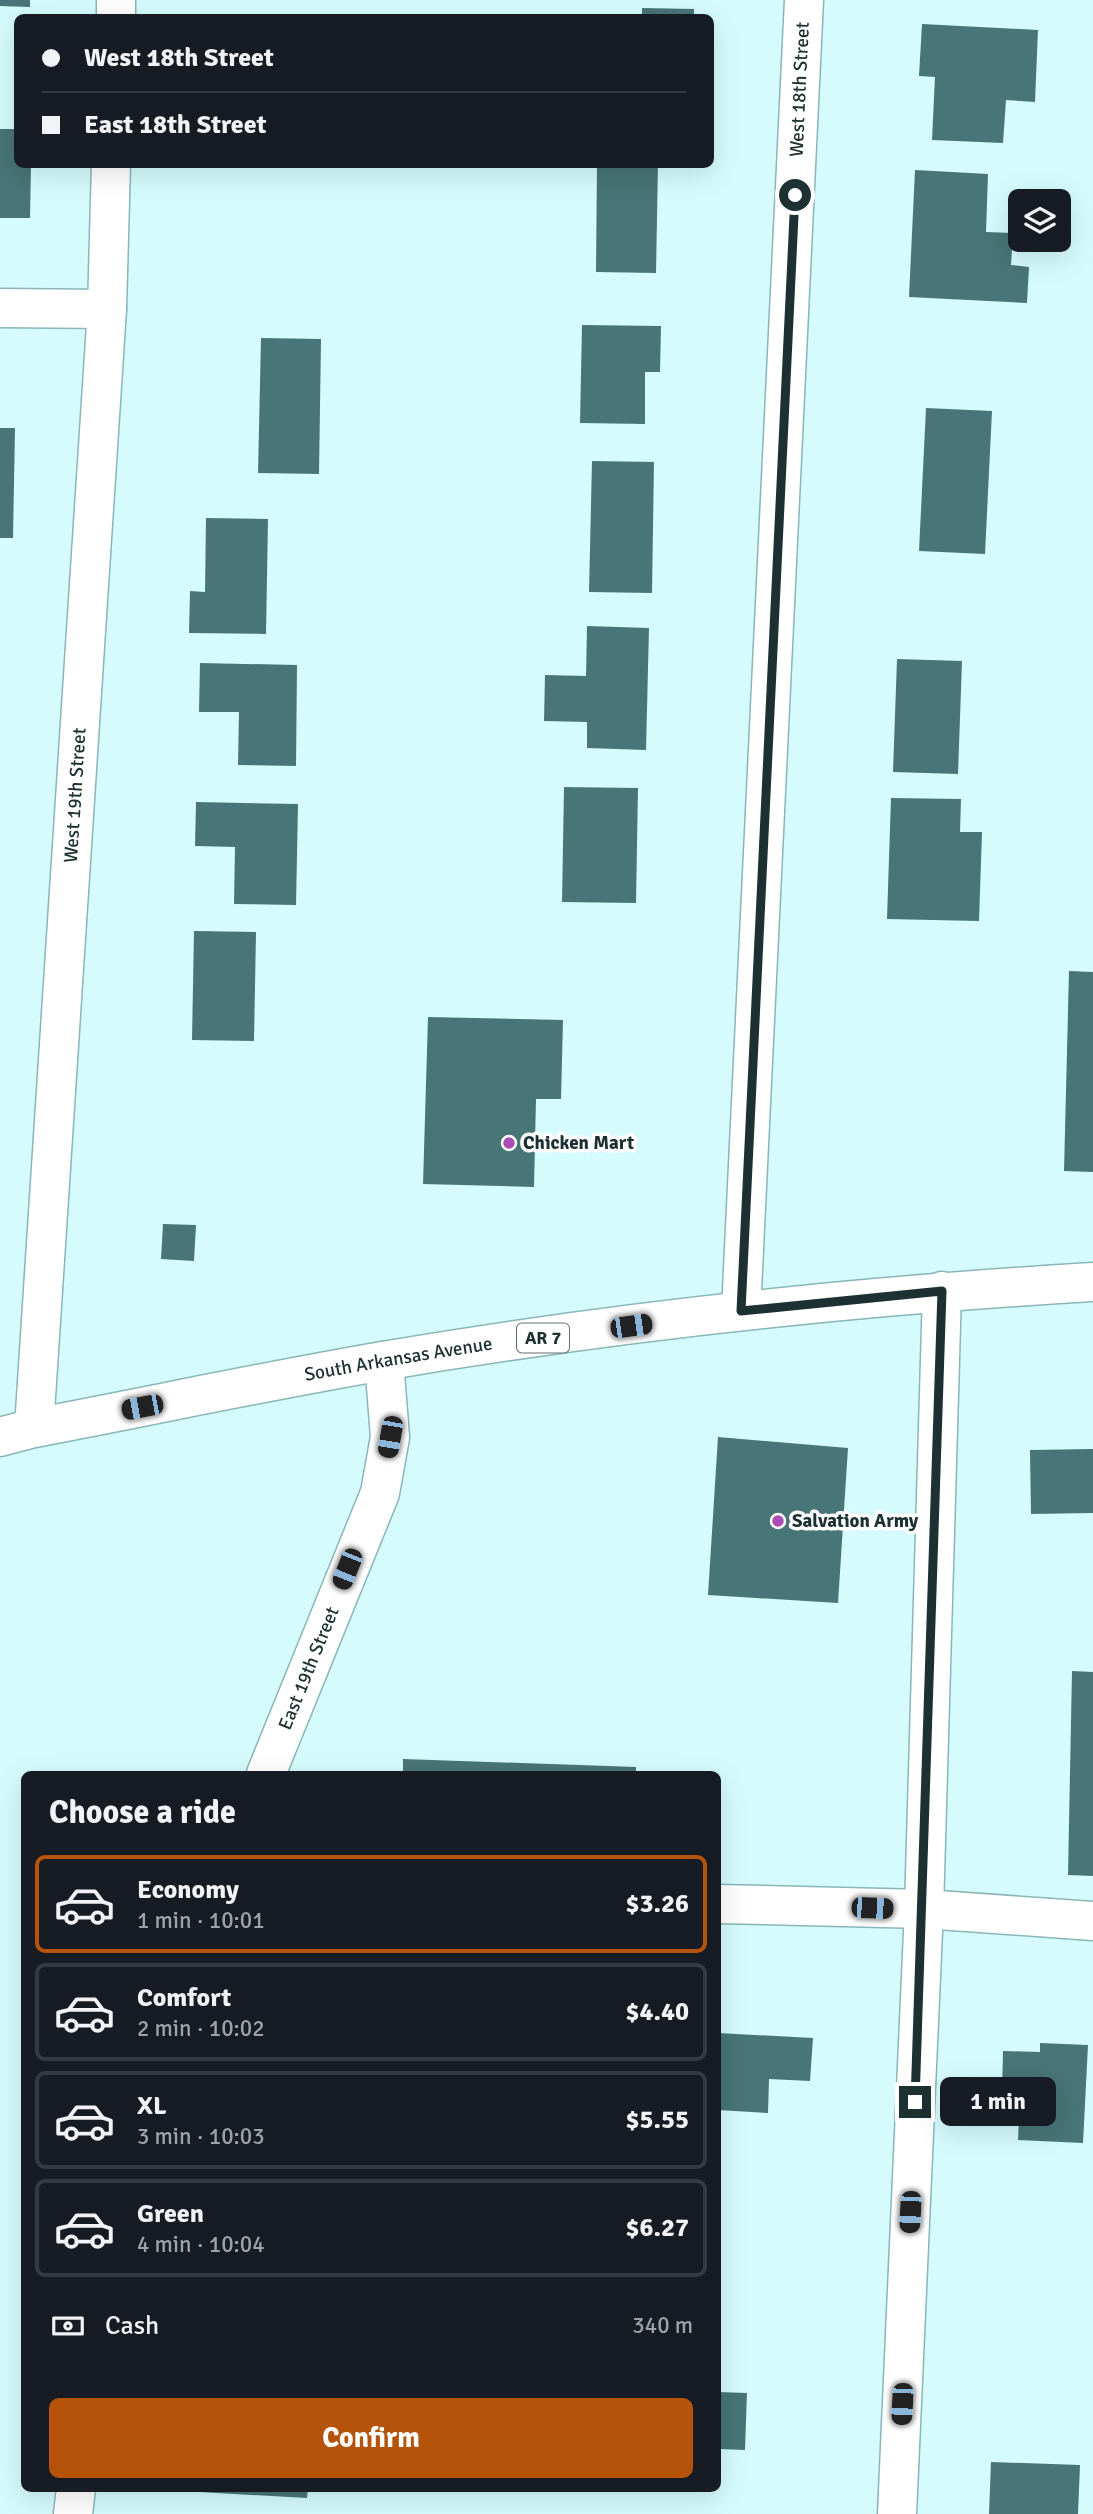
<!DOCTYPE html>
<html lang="en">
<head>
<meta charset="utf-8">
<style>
	body { margin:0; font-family:Signika,sans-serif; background:#242831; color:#f1f3f6; height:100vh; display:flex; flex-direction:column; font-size:26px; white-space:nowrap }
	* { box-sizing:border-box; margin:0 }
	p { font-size:23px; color:#9ea1a6 }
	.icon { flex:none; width:38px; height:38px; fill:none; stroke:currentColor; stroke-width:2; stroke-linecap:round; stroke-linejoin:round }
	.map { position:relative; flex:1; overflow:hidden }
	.panel { position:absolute; left:21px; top:1771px; width:700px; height:721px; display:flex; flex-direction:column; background:#171b24; border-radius:10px; box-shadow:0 7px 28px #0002 }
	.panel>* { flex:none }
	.top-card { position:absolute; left:14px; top:14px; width:700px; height:154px; border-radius:10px; box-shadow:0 7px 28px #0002; display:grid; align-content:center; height:154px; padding:0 28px; background:#171b24 }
	.tools { position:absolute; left:1008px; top:189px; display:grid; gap:14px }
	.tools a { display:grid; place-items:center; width:63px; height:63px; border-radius:10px; background:#171b24; box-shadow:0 7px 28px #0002; font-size:35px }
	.end { position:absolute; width:32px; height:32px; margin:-16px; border:9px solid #1e3132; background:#fff; box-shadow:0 0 0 4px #fff }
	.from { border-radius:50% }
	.bubble { position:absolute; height:49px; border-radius:10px; background:#171b24; box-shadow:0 7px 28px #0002; font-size:23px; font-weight:800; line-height:49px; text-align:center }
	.car { position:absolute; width:21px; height:42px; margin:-21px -10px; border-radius:9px; box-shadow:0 0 5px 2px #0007; background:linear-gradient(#222 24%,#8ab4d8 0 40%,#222 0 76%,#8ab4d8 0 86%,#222 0) }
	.top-card b { display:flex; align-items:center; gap:24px; height:66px; font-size:26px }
	.top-card b+b { border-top:2px solid #363941 }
	.top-card i { width:18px; height:18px; background:#f1f3f6 }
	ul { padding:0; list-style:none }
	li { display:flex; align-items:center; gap:21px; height:98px; margin:0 14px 10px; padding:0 14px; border:4px solid #363941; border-radius:10px }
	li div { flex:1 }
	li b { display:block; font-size:26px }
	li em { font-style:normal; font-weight:800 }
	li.active { border-color:#b45309 }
	li>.icon { width:63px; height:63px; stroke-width:1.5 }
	h2 { padding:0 28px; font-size:32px; line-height:84px }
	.pay { display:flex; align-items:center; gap:18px; height:77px; padding:0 28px; font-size:26px }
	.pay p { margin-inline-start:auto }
	.button { display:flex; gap:14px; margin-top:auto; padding:14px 28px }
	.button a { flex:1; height:80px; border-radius:10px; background:#b45309; color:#fff; font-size:28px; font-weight:800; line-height:80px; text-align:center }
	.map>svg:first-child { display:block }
</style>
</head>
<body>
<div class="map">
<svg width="1093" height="2514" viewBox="0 0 1093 2514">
	<rect width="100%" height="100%" fill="#d5fbfd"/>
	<path fill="#487577" d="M0,0H30V7L0,6Z
		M642,8L694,9V18H642Z
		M922,24L1038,30L1035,102L1006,100L1003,143L932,140L935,77L919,76Z
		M0,129H18V164H31L30,218H0Z
		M597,164H658L656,273L596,272Z
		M915,170L988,174L986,232L1013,233L1011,265L1029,267L1027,303L909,297Z
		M582,325L661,326L660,372H645V424L580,423Z
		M261,338L321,339L319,474L258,473Z
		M926,408L992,411L985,554L919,551Z
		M0,428H15L13,538H0Z
		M592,461L654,462L652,593L589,592Z
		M206,518L268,519L266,634L189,633L190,591L205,592Z
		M587,626L649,628L646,750L587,748V722L544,721L545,675L586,676Z
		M897,659L962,661L958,774L893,772Z
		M200,663L297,665L296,766L238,765L239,712H199Z
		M564,787L638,788L636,903L562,902Z
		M891,798L961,799L960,832H982L979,921L887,919Z
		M196,802L298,804L296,905L234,904L235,847L195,846Z
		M194,931L256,932L254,1041L192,1040Z
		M1069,971L1093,972V1172L1064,1171Z
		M428,1017L563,1020L561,1099H536L534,1187L423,1184Z
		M163,1224L196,1225L194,1261L161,1259Z
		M718,1437L848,1448L838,1603L708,1595Z
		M1093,1449V1513L1031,1514L1030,1450Z
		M1072,1671L1093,1672V1876L1068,1875Z
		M403,1759L636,1767V1774H403Z
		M718,2033L813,2038L810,2081L769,2079L768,2113L718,2110Z
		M1040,2043L1088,2045L1083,2143L1018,2140L1020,2094L1002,2093L1003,2051L1040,2052Z
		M718,2392L747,2393L745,2450L718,2449Z
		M991,2462L1080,2465L1078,2514H989Z
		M199,2488H308L307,2498L199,2492Z"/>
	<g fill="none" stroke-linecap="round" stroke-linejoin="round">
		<defs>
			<g id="minor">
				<path d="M116,18V0"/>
				<path d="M0,308L107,309"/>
				<path id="s1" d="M741,1311L804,0"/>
				<path id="s2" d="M34,1428L107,309L111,164"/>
				<path d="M718,1904L924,1909L1093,1921"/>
				<path d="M897,2514L924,1909L942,1291"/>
			</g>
			<g id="tertiary">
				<path id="s3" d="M266,1774L380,1493L390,1437L384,1361"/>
				<path d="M73,2514L76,2488"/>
			</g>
			<g id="trunk">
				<path id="s4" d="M0,1437L34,1428C150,1406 266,1381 383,1361C618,1321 855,1296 1093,1282"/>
			</g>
		</defs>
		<use href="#minor" stroke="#88b6b9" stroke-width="41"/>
		<use href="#tertiary" stroke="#88b6b9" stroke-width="41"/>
		<use href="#trunk" stroke="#88b6b9" stroke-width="41"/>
		<use href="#minor" stroke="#fff" stroke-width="38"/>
		<use href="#tertiary" stroke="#fff" stroke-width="38"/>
		<use href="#trunk" stroke="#fff" stroke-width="38"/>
	</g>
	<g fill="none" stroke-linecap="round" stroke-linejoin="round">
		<path stroke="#1e3132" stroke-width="9" d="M795,195L741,1311L942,1291L915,2102"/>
	</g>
	<g fill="#ac4cb5" stroke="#fff" stroke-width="2.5">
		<circle cx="509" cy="1143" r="7"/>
		<circle cx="778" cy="1521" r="7"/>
	</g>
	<g text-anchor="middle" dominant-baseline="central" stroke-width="7" stroke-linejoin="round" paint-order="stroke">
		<rect fill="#fff" stroke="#626f70" stroke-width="2" x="517" y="1323.5" width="52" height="29" rx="5"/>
		<g font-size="18" font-weight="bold" fill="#1e3132">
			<text x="543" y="1338">AR 7</text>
		</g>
		<g font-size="19" fill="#1e3132" stroke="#fff">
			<text stroke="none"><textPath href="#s1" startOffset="1223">West 18th Street</textPath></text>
			<text stroke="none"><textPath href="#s2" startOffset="634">West 19th Street</textPath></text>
			<text stroke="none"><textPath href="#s4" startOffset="406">South Arkansas Avenue</textPath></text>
			<text stroke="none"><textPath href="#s3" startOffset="114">East 19th Street</textPath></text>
		</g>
		<g font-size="19" font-weight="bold" fill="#1e3132" stroke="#fff" text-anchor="start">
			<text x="523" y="1143">Chicken Mart</text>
			<text x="792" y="1521">Salvation Army</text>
		</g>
	</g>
</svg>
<div class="tools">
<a><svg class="icon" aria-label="layers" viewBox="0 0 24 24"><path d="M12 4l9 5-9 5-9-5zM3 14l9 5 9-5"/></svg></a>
</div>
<i class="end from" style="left:795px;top:195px"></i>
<i class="end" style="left:915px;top:2102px"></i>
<div class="bubble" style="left:940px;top:2077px;width:116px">1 min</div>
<i class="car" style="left:631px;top:1326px;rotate:82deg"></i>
<i class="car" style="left:142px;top:1407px;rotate:259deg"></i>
<i class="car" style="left:390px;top:1437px;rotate:190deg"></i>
<i class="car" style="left:347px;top:1569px;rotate:202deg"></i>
<i class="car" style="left:872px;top:1908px;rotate:92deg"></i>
<i class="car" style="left:910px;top:2212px;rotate:183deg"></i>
<i class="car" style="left:902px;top:2404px;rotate:183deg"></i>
<div class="top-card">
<b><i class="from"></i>West 18th Street</b>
<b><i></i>East 18th Street</b>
</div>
<section class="panel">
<h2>Choose a ride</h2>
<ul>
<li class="active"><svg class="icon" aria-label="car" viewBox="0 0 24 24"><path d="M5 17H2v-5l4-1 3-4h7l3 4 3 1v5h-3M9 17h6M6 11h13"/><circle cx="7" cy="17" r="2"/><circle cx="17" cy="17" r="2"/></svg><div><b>Economy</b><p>1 min · 10:01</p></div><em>$3.26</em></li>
<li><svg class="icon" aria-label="car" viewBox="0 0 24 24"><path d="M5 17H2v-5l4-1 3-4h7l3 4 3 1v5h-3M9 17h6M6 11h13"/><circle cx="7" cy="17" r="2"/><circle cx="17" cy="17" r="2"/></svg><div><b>Comfort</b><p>2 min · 10:02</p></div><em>$4.40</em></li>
<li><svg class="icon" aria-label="car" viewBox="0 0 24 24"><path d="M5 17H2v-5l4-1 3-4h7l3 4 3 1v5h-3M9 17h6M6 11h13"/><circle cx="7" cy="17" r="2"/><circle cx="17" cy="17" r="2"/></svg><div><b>XL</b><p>3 min · 10:03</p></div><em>$5.55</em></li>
<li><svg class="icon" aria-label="car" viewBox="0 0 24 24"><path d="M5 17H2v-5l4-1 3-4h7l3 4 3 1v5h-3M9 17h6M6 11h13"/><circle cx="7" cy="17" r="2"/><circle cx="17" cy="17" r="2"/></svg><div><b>Green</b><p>4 min · 10:04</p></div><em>$6.27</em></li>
</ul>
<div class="pay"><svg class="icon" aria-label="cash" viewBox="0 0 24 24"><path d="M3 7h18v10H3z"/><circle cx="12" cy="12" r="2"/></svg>Cash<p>340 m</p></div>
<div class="button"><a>Confirm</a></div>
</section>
</div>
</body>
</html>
